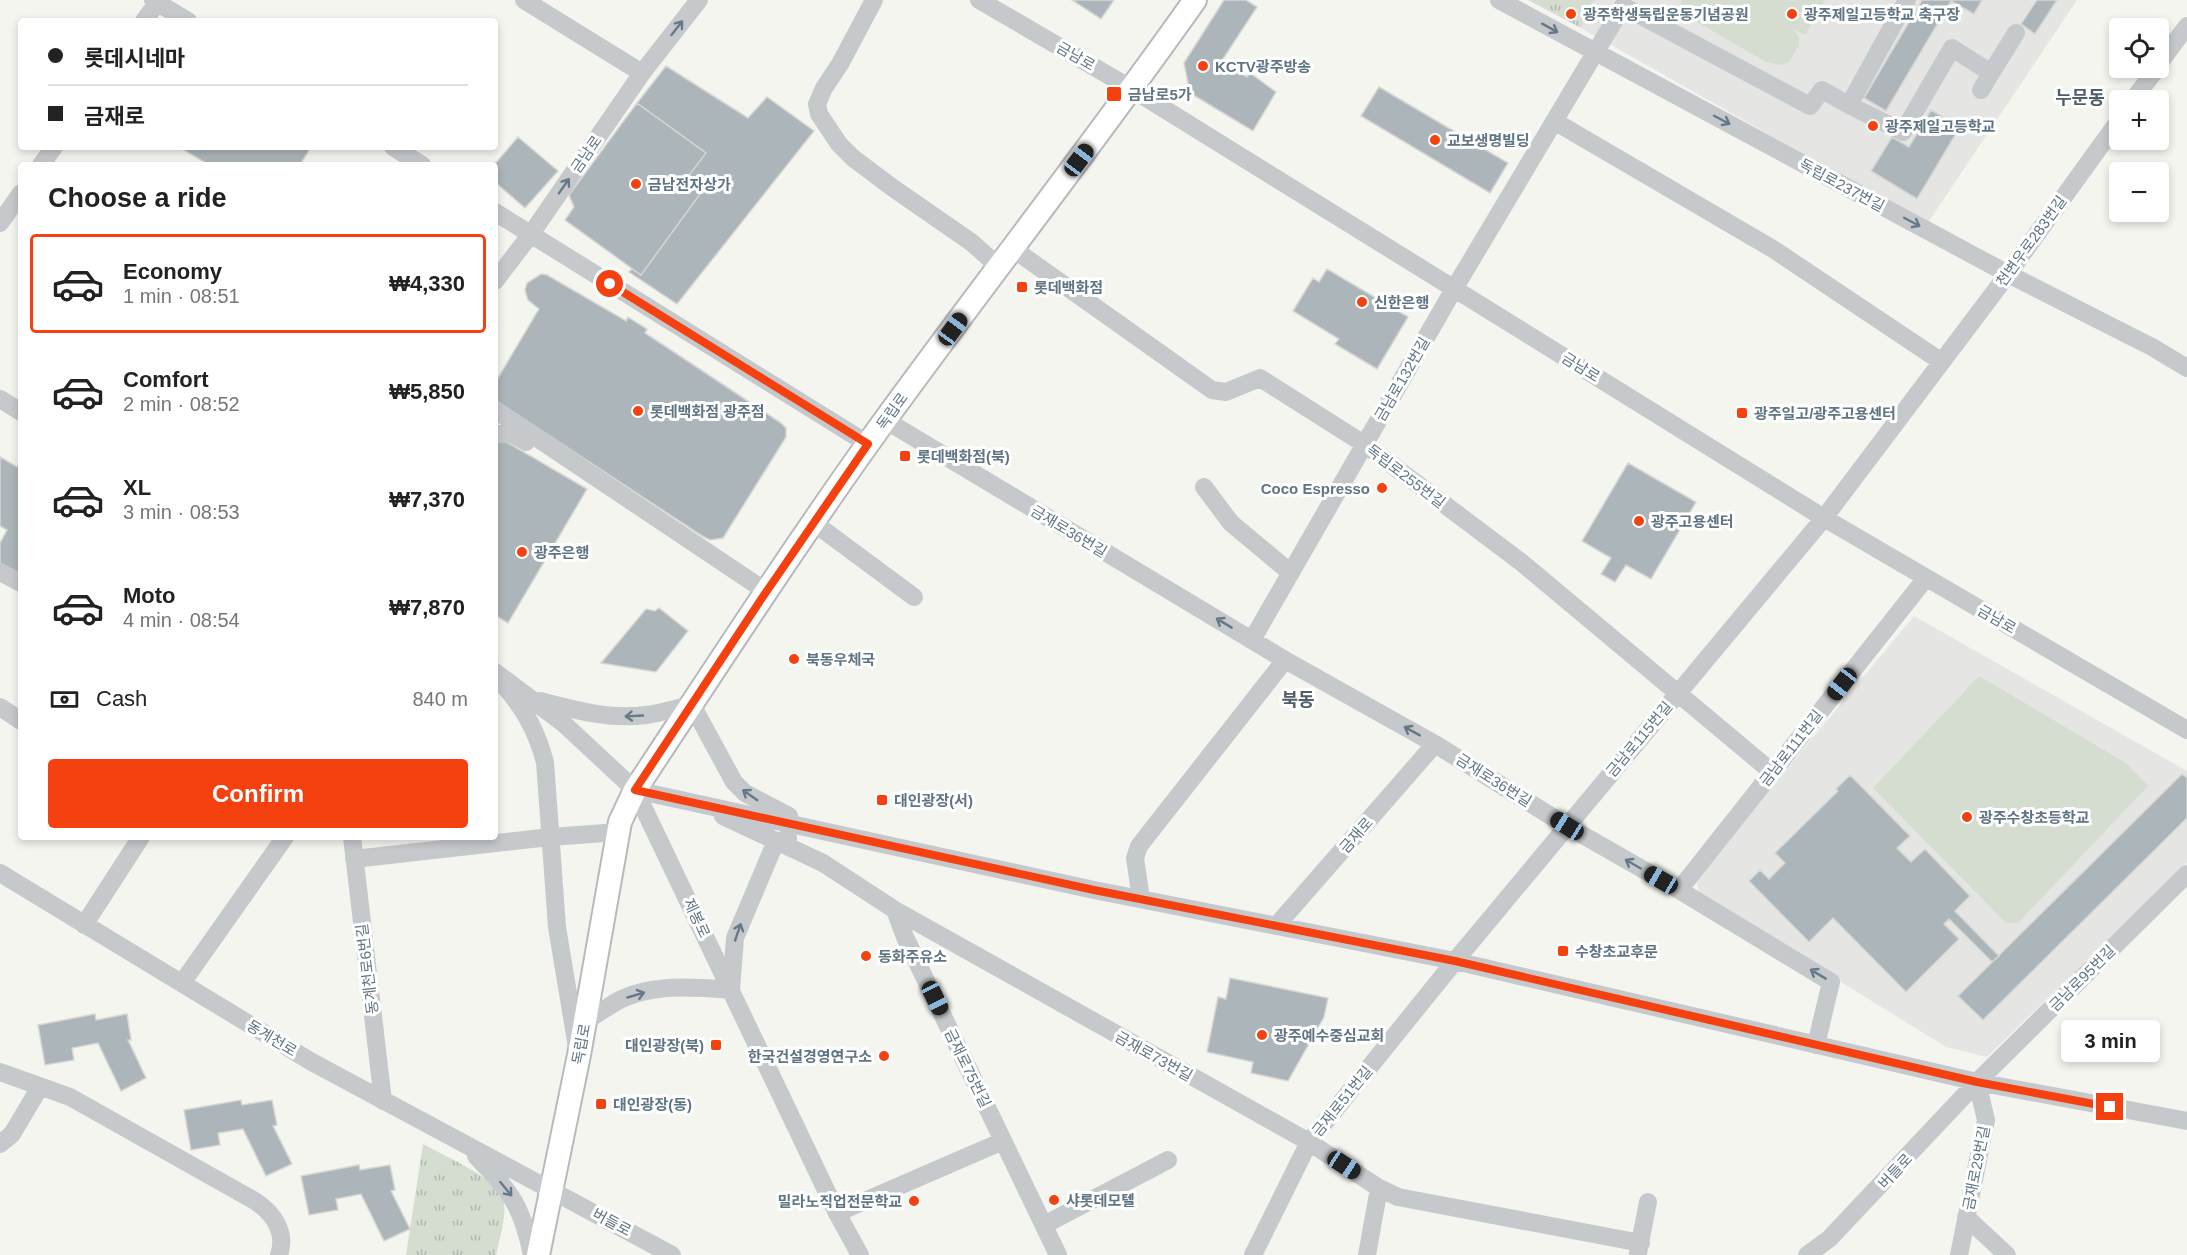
<!DOCTYPE html>
<html lang="en">
<head>
<meta charset="utf-8">
<style>
	body { margin:0; font-family:Arial,"Noto Sans KR",sans-serif; background:#f2f2f2; color:#222; height:100vh; display:flex; flex-direction:column; font-size:22px; white-space:nowrap }
	* { box-sizing:border-box; margin:0 }
	p { font-size:20px; color:#767676 }
	.icon { flex:none; width:33px; height:33px; fill:none; stroke:currentColor; stroke-width:2; stroke-linecap:round; stroke-linejoin:round }
	.map { position:relative; flex:1; overflow:hidden }
	.sheet { position:absolute; left:18px; top:162px; width:480px; height:678px; display:flex; flex-direction:column; background:#fff; border-radius:6px; box-shadow:0 3px 9px #0003 }
	.sheet>* { flex:none }
	.hud { position:absolute; left:18px; top:18px; width:480px; height:132px; border-radius:6px; box-shadow:0 3px 9px #0003; display:grid; align-content:center; height:132px; padding:0 30px; background:#fff }
	.fabs { position:absolute; left:2109px; top:18px; display:grid; gap:12px }
	.fabs a { display:grid; place-items:center; width:60px; height:60px; border-radius:6px; background:#fff; box-shadow:0 3px 9px #0003; font-size:30px }
	.end { position:absolute; width:27px; height:27px; margin:-14px; border:8px solid #f54010; background:#fff; box-shadow:0 0 0 3px #fff }
	.from { border-radius:50% }
	.bubble { position:absolute; height:42px; border-radius:6px; background:#fff; box-shadow:0 3px 9px #0003; font-size:20px; font-weight:700; line-height:42px; text-align:center }
	.car { position:absolute; width:18px; height:36px; margin:-18px -9px; border-radius:8px; box-shadow:0 0 4px 2px #0007; background:linear-gradient(#222 24%,#8ab4d8 0 40%,#222 0 76%,#8ab4d8 0 86%,#222 0) }
	.hud b { display:flex; align-items:center; gap:21px; height:57px; font-size:22px }
	.hud b+b { border-top:2px solid #e0e0e0 }
	.hud i { width:15px; height:15px; background:#222 }
	ul { padding:0; list-style:none }
	li { display:flex; align-items:center; gap:18px; height:99px; margin:0 12px 9px; padding:0 18px; border:3px solid transparent; border-radius:6px }
	li div { flex:1 }
	li b { display:block; font-size:22px }
	li em { font-style:normal; font-weight:700 }
	li.current { border-color:#f54010 }
	li>.icon { width:54px; height:54px; stroke-width:1.5 }
	h2 { padding:0 30px; font-size:27px; line-height:72px }
	.pay { display:flex; align-items:center; gap:15px; height:66px; padding:0 30px; font-size:22px }
	.pay p { margin-inline-start:auto }
	.button { display:flex; gap:12px; margin-top:auto; padding:12px 30px }
	.button a { flex:1; height:69px; border-radius:6px; background:#f54010; color:#fff; font-size:24px; font-weight:700; line-height:69px; text-align:center }
	.map>svg:first-child { display:block }
</style>
</head>
<body>
<div class="map">
<svg width="2187" height="1255" viewBox="0 0 2187 1255">
	<defs>
		<pattern id="grass-tufts" width="24" height="20" patternUnits="userSpaceOnUse" patternTransform="scale(1.5)"><rect width="24" height="20" fill="#d5ddd1"/><path d="M3 7l-1-3M5 7V3M7 7l1-3M15 17l-1-3M17 17v-4M19 17l1-3" fill="none" stroke="#b0b8af"/></pattern>
	</defs>
	<rect width="100%" height="100%" fill="#f5f5f0"/>
	<path fill="#e5e6e4" d="M1594,0H2077L1927,224L1581,28Z
		M1914,616L2187,771V863L1987,1057L1946,1047L1700,895L1696,878Z"/>
	<path fill="url(#grass-tufts)" d="M1528,0H1594L1581,28Z
		M423,1144C444,1156 494,1176 503,1199C508,1212 499,1241 496,1255H406Z"/>
	<path fill="#d5ddd1" d="M1681,0H1825L1805,35L1793,29L1799,38V46L1789,62L1782,65L1766,62L1690,18L1681,5Z
		M1979,676L2126,763L2148,786L2018,923H2006L1873,788Z"/>
	<path fill="#acb5b9" stroke="#d6d6d3" stroke-width="1.5" d="M1072,0H1114L1101,19Z
		M1224,0H1246L1257,7L1219,65L1223,68L1222,70L1226,72L1229,66L1247,77L1250,73L1276,92L1253,131L1190,93L1184,63Z
		M1922,0H1982L1974,14L1951,1L1886,111L1864,98Z
		M2037,0H2057L2035,34L2021,24Z
		M666,66L748,118L767,97L814,131L677,304L629,272L632,269L641,275L703,190L687,178L706,153L637,103Z
		M1379,87L1508,163L1490,193L1361,116Z
		M637,103L706,153L687,178L703,190L641,275L565,220L574,207L569,195Z
		M1931,110L1960,127L1917,199L1871,171L1892,137L1909,147Z
		M518,137L558,171L525,208L495,182L494,165Z
		M179,147H311L300,165H209Z
		M1327,269L1408,317L1377,369L1335,344L1339,339L1293,311L1313,278L1319,282Z
		M541,274L547,275L626,321L628,317L647,329L645,333L781,423L786,428V437L723,538L710,540L702,536L495,400V383L539,309L528,300L525,290L527,283Z
		M496,436L587,489L508,623L495,615Z
		M0,457L21,469V577L0,566V543L7,530L0,526Z
		M1628,463L1696,502L1651,579L1626,565L1615,582L1601,574L1611,558L1582,541Z
		M659,608L688,631L656,672L601,663L646,609L655,611Z
		M2182,774L2187,778V818L1983,1020L1958,996Z
		M1850,775L1910,836L1897,848L1911,862L1925,849L1970,896L1955,911L1999,956L1992,962L1949,919L1944,924L1959,939L1906,992L1833,918L1809,942L1749,881L1760,870L1769,879L1785,863L1775,853L1838,791L1836,789Z
		M1230,978L1328,998L1324,1017L1288,1081L1251,1073L1253,1062L1207,1052L1218,997L1226,999Z
		M95,1014L96,1020L127,1014L131,1040H128L146,1078L121,1091L98,1043L72,1048L74,1060L45,1065L38,1025Z
		M241,1100L242,1105L272,1100L277,1125L273,1126L292,1164L266,1176L243,1129L218,1133L220,1145L191,1150L184,1110Z
		M359,1165L360,1170L390,1165L395,1190L391,1191L410,1229L384,1241L361,1194L336,1199L338,1210L309,1215L301,1176Z"/>
	<g fill="none" stroke-linecap="round" stroke-linejoin="round">
		<defs>
			<path id="major" d="M538,1255L579,1055L620,822L635,790C715,669 793,548 877,431C982,286 1092,146 1195,0"/>
		</defs>
		<use href="#major" stroke="#b6babe" stroke-width="26"/>
		<path stroke="#c6c9cc" stroke-width="18" d="M153,0L188,21
			M524,0L642,73
			M874,0L840,64L824,88L817,104L819,114L839,144L853,158L893,188L971,242L998,266
			M979,0L1132,89L1824,518L2187,730
			M1499,0L2008,274L2152,347L2187,368
			M144,21L159,0
			M2158,65L2187,26
			M1981,90L1991,73
			M2133,100L2157,68
			M1849,105L1903,132L1952,48L1991,73L2016,33
			M1554,121L1773,249L1942,362
			M393,147L422,165
			M41,165L54,147
			M495,212L868,444
			M0,223L21,193
			M1012,248L1212,390L1226,392L1260,378L1364,444L1521,562L1772,772
			M495,281L531,234L642,73L699,0
			M0,399L21,412
			M495,410L767,592
			M885,420L1285,660L1435,744L1567,826L1679,890L1831,982L1816,1045
			M495,434H512L526,442
			M1204,487L1231,523L1291,573
			M814,523L914,597
			M0,572L21,583
			M1252,640L1454,289L1623,6L1810,106L1822,90L1849,105L1907,0
			M495,672L563,723L635,790L837,1213L860,1255
			M506,688C526,711 537,733 545,762L557,927L577,1047
			M540,701C575,710 609,720 646,715C661,713 677,708 692,705L734,782L745,793L789,816
			M0,707L21,721
			M635,790L1094,890L1455,961L1977,1082L2187,1121
			M723,816L823,863L895,910L1309,1142L1379,1188L1398,1197L1641,1243
			M352,837L383,1101
			M354,859L550,837L619,832
			M0,873L310,1061L672,1255
			M1679,890L1926,578
			M1141,899L1135,858L1139,846L1285,660
			M895,910L905,937L1058,1255
			M84,925L141,837
			M1276,926L1435,744
			M182,983L285,837
			M585,1022C595,1015 606,1008 616,1002C650,983 695,987 731,990L735,938L773,848L778,842L788,838
			M0,1072L70,1097L255,1201C273,1213 287,1232 279,1255
			M0,1144L12,1134L40,1087
			M476,1156C511,1193 521,1203 532,1255
			M837,1213L1003,1141
			M1966,1217L2007,1255
			M1044,1225L1168,1160
			M1638,1253L1648,1202
			M1253,1255L1309,1142L1455,961L1824,518L2008,274L2120,119
			M1367,1255L1379,1188
			M1807,1255L1829,1239L1977,1082L2187,874
			M1959,1255L1986,1120L1977,1082"/>
		<use href="#major" stroke="#fff" stroke-width="22"/>
	</g>
	<defs><path id="oneway-shaft" d="M-6 0H5M1.5-3L5.5 0L1.5 3" fill="none" stroke-width="1.6" stroke-linecap="round" stroke-linejoin="round" transform="scale(1.5)"/></defs>
	<g stroke="#657988">
		<use href="#oneway-shaft" transform="translate(677 28) rotate(-52)"/>
		<use href="#oneway-shaft" transform="translate(1550 28) rotate(29)"/>
		<use href="#oneway-shaft" transform="translate(1722 120) rotate(28)"/>
		<use href="#oneway-shaft" transform="translate(564 186) rotate(-55)"/>
		<use href="#oneway-shaft" transform="translate(1912 222) rotate(28)"/>
		<use href="#oneway-shaft" transform="translate(1224 623) rotate(-149)"/>
		<use href="#oneway-shaft" transform="translate(634 716) rotate(177)"/>
		<use href="#oneway-shaft" transform="translate(1412 731) rotate(-151)"/>
		<use href="#oneway-shaft" transform="translate(750 795) rotate(-145)"/>
		<use href="#oneway-shaft" transform="translate(1633 864) rotate(-150)"/>
		<use href="#oneway-shaft" transform="translate(738 932) rotate(-71)"/>
		<use href="#oneway-shaft" transform="translate(1818 974) rotate(-149)"/>
		<use href="#oneway-shaft" transform="translate(636 995) rotate(-16)"/>
		<use href="#oneway-shaft" transform="translate(506 1189) rotate(51)"/>
	</g>
	<g fill="none" stroke-linecap="round" stroke-linejoin="round">
		<path stroke="#f54010" stroke-width="8" d="M610,284L868,444L762,598L635,790L1094,890L1455,961L1977,1082L2110,1107"/>
	</g>
	<g fill="#f54010" stroke="#fff" stroke-width="2">
		<circle cx="1571" cy="14" r="6"/>
		<circle cx="1792" cy="14" r="6"/>
		<circle cx="1203" cy="66" r="6"/>
		<rect x="1106" y="86" width="16" height="16" rx="3"/>
		<circle cx="1873" cy="126" r="6"/>
		<circle cx="1435" cy="140" r="6"/>
		<circle cx="636" cy="184" r="6"/>
		<rect x="1016" y="281" width="12" height="12" rx="3"/>
		<circle cx="1362" cy="302" r="6"/>
		<circle cx="638" cy="411" r="6"/>
		<rect x="1736" y="407" width="12" height="12" rx="3"/>
		<rect x="899" y="450" width="12" height="12" rx="3"/>
		<circle cx="1382" cy="488" r="6"/>
		<circle cx="1639" cy="521" r="6"/>
		<circle cx="522" cy="552" r="6"/>
		<circle cx="794" cy="659" r="6"/>
		<rect x="876" y="794" width="12" height="12" rx="3"/>
		<circle cx="1967" cy="817" r="6"/>
		<rect x="1557" y="945" width="12" height="12" rx="3"/>
		<circle cx="866" cy="956" r="6"/>
		<circle cx="1262" cy="1035" r="6"/>
		<rect x="710" y="1039" width="12" height="12" rx="3"/>
		<circle cx="884" cy="1056" r="6"/>
		<rect x="595" y="1098" width="12" height="12" rx="3"/>
		<circle cx="1054" cy="1200" r="6"/>
		<circle cx="914" cy="1201" r="6"/>
	</g>
	<g text-anchor="middle" dominant-baseline="central" stroke-width="6" stroke-linejoin="round" paint-order="stroke">
		<g font-size="15" font-weight="bold" fill="#607584" stroke="#fff" text-anchor="start">
			<text x="1583" y="14">광주학생독립운동기념공원</text>
			<text x="1804" y="14">광주제일고등학교 축구장</text>
			<text x="1215" y="66">KCTV광주방송</text>
			<text x="1128" y="94">금남로5가</text>
			<text x="1885" y="126">광주제일고등학교</text>
			<text x="1447" y="140">교보생명빌딩</text>
			<text x="648" y="184">금남전자상가</text>
			<text x="1034" y="287">롯데백화점</text>
			<text x="1374" y="302">신한은행</text>
			<text x="650" y="411">롯데백화점 광주점</text>
			<text x="1754" y="413">광주일고/광주고용센터</text>
			<text x="917" y="456">롯데백화점(북)</text>
			<text x="1370" y="488" text-anchor="end">Coco Espresso</text>
			<text x="1651" y="521">광주고용센터</text>
			<text x="534" y="552">광주은행</text>
			<text x="806" y="659">북동우체국</text>
			<text x="894" y="800">대인광장(서)</text>
			<text x="1979" y="817">광주수창초등학교</text>
			<text x="1575" y="951">수창초교후문</text>
			<text x="878" y="956">동화주유소</text>
			<text x="1274" y="1035">광주예수중심교회</text>
			<text x="704" y="1045" text-anchor="end">대인광장(북)</text>
			<text x="872" y="1056" text-anchor="end">한국건설경영연구소</text>
			<text x="613" y="1104">대인광장(동)</text>
			<text x="1066" y="1200">샤롯데모텔</text>
			<text x="902" y="1201" text-anchor="end">밀라노직업전문학교</text>
		</g>
		<g font-size="15" fill="#607584" stroke="#fff">
			<text transform="translate(1076 56) rotate(30)">금남로</text>
			<text transform="translate(586 154) rotate(-55)">금남로</text>
			<text transform="translate(1842 185) rotate(28)">독립로237번길</text>
			<text transform="translate(2031 241) rotate(-54)">천변우로283번길</text>
			<text transform="translate(1581 367) rotate(32)">금남로</text>
			<text transform="translate(1402 379) rotate(-60)">금남로132번길</text>
			<text transform="translate(892 411) rotate(-54)">독립로</text>
			<text transform="translate(1406 476) rotate(37)">독립로255번길</text>
			<text transform="translate(1069 531) rotate(31)">금재로36번길</text>
			<text transform="translate(1997 619) rotate(30)">금남로</text>
			<text transform="translate(1639 739) rotate(-50)">금남로115번길</text>
			<text transform="translate(1791 748) rotate(-52)">금남로111번길</text>
			<text transform="translate(1494 780) rotate(32)">금재로36번길</text>
			<text transform="translate(1356 835) rotate(-49)">금재로</text>
			<text transform="translate(697 918) rotate(65)">제봉로</text>
			<text transform="translate(367 969) rotate(-97)">동계천로6번길</text>
			<text transform="translate(2082 978) rotate(-45)">금남로95번길</text>
			<text transform="translate(272 1038) rotate(31)">동계천로</text>
			<text transform="translate(581 1044) rotate(-79)">독립로</text>
			<text transform="translate(1154 1056) rotate(29)">금재로73번길</text>
			<text transform="translate(968 1068) rotate(64)">금재로75번길</text>
			<text transform="translate(1342 1101) rotate(-51)">금재로51번길</text>
			<text transform="translate(1976 1168) rotate(-79)">금재로29번길</text>
			<text transform="translate(1895 1171) rotate(-47)">버들로</text>
			<text transform="translate(612 1222) rotate(28)">버들로</text>
		</g>
		<g font-size="18" font-weight="bold" fill="#4f5e69" stroke="#fff">
			<text x="2080" y="98">누문동</text>
			<text x="1298" y="700">북동</text>
		</g>
	</g>
</svg>
<div class="fabs">
<a><svg class="icon" aria-label="locate" viewBox="0 0 24 24"><circle cx="12" cy="12" r="6"/><path d="M12 2v4M12 18v4M2 12h4M18 12h4"/></svg></a>
<a>+</a>
<a>−</a>
</div>
<i class="end from" style="left:610px;top:284px"></i>
<i class="end" style="left:2110px;top:1107px"></i>
<div class="bubble" style="left:2061px;top:1020px;width:99px">3 min</div>
<i class="car" style="left:1079px;top:160px;rotate:37deg"></i>
<i class="car" style="left:953px;top:329px;rotate:36deg"></i>
<i class="car" style="left:1842px;top:684px;rotate:218deg"></i>
<i class="car" style="left:1567px;top:826px;rotate:302deg"></i>
<i class="car" style="left:1661px;top:880px;rotate:300deg"></i>
<i class="car" style="left:935px;top:998px;rotate:154deg"></i>
<i class="car" style="left:1344px;top:1165px;rotate:123deg"></i>
<div class="hud">
<b><i class="from"></i>롯데시네마</b>
<b><i></i>금재로</b>
</div>
<section class="sheet">
<h2>Choose a ride</h2>
<ul>
<li class="current"><svg class="icon" aria-label="car" viewBox="0 0 24 24"><path d="M5 17H2v-5l4-1 3-4h7l3 4 3 1v5h-3M9 17h6M6 11h13"/><circle cx="7" cy="17" r="2"/><circle cx="17" cy="17" r="2"/></svg><div><b>Economy</b><p>1 min · 08:51</p></div><em>₩4,330</em></li>
<li><svg class="icon" aria-label="car" viewBox="0 0 24 24"><path d="M5 17H2v-5l4-1 3-4h7l3 4 3 1v5h-3M9 17h6M6 11h13"/><circle cx="7" cy="17" r="2"/><circle cx="17" cy="17" r="2"/></svg><div><b>Comfort</b><p>2 min · 08:52</p></div><em>₩5,850</em></li>
<li><svg class="icon" aria-label="car" viewBox="0 0 24 24"><path d="M5 17H2v-5l4-1 3-4h7l3 4 3 1v5h-3M9 17h6M6 11h13"/><circle cx="7" cy="17" r="2"/><circle cx="17" cy="17" r="2"/></svg><div><b>XL</b><p>3 min · 08:53</p></div><em>₩7,370</em></li>
<li><svg class="icon" aria-label="car" viewBox="0 0 24 24"><path d="M5 17H2v-5l4-1 3-4h7l3 4 3 1v5h-3M9 17h6M6 11h13"/><circle cx="7" cy="17" r="2"/><circle cx="17" cy="17" r="2"/></svg><div><b>Moto</b><p>4 min · 08:54</p></div><em>₩7,870</em></li>
</ul>
<div class="pay"><svg class="icon" aria-label="cash" viewBox="0 0 24 24"><path d="M3 7h18v10H3z"/><circle cx="12" cy="12" r="2"/></svg>Cash<p>840 m</p></div>
<div class="button"><a>Confirm</a></div>
</section>
</div>
</body>
</html>
